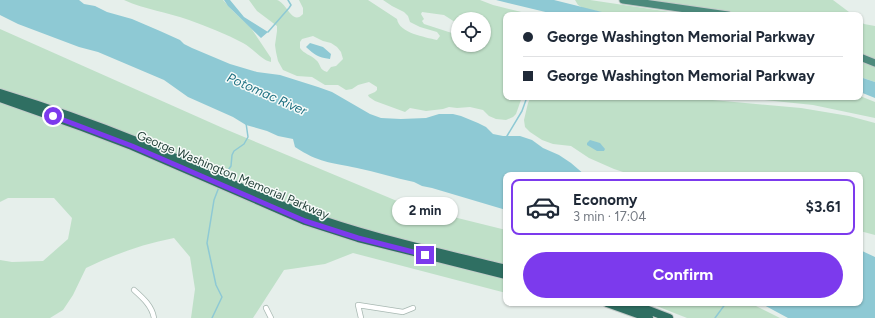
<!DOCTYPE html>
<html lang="en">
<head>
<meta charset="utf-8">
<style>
	body { margin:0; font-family:Figtree,sans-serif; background:#f2f2f3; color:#1f2937; height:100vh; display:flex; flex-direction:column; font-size:15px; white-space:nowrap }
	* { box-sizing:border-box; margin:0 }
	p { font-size:13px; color:#747a83 }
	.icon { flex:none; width:22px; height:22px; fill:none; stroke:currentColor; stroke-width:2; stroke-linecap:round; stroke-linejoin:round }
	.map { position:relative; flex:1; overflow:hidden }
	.sheet { position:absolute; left:503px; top:172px; width:360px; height:134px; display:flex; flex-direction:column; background:#fff; border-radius:8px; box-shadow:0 1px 3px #0004 }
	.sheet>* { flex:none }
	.guide { position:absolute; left:503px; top:12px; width:360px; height:88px; border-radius:8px; box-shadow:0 1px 3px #0004; display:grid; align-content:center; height:88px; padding:0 20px; background:#fff }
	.tools { position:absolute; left:451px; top:12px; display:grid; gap:8px }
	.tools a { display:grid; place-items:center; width:40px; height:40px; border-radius:50%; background:#fff; box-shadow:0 1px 3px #0004; font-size:20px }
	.end { position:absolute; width:18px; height:18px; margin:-9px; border:5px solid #7c3aed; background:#fff; box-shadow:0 0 0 2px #fff }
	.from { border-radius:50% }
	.bubble { position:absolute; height:28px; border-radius:14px; background:#fff; box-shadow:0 1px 3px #0004; font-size:13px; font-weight:700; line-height:28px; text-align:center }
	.guide b { display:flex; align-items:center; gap:14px; height:38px; font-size:15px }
	.guide b+b { border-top:1px solid #e0e1e3 }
	.guide i { width:10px; height:10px; background:#1f2937 }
	ul { padding:7px 0 0; list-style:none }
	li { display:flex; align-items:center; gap:12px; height:56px; margin:0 8px 6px; padding:0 12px; border:2px solid transparent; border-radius:8px }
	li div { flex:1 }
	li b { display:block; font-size:15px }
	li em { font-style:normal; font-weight:700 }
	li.active { border-color:#7c3aed }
	li>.icon { width:36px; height:36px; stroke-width:1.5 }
	.primary-button { display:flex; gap:8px; margin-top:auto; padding:8px 20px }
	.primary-button a { flex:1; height:46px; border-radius:24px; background:#7c3aed; color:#fff; font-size:16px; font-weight:700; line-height:46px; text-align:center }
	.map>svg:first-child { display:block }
</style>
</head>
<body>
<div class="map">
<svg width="875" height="318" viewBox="0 0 875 318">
	<rect width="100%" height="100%" fill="#e6efeb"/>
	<path fill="#bfe0c8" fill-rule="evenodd" d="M124,0H223L233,11L251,28L271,58V62C261,60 253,48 243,43C226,34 208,27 189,20C167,12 146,10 124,0Z
		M249,0C256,0 270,0 277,0C287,3 292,26 303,14V8L299,0H368L397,19C399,33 425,37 437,40L440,36L437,32L420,27L410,22L408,16L404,12L392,6L383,0H480L493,5L534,15H506V97H522L516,114L513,117L506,120L496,119L489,116L483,110L470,107L457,108L449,107L443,109L426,111L410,108L405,112L375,101L369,97L368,95L375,92L377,90V87L369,82L358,85L352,89L346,90L338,85H325L312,77L297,76L283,70L278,61L276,52L275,45L277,31V26L257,11ZM422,12L444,15L458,24V19H484V45H458V35L424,24L422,21L424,19L421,14ZM313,36L323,41L331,43L337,47L341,52L343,59L336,66L331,67L327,72C319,70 321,64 316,60C311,55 304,54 300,48V42L302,39Z
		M575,0H590L691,15H614L583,8L578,5Z
		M647,0H833L853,15H744Z
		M860,21L864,24L875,26V60L860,54Z
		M0,29L225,129L409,206L506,230V293L353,253L325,264L284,270L253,318H191L195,289L190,257L174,238C143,244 115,254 86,268L73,295L63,310L50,318H0V260L12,262L43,261L68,239L72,218L54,198H8L0,202Z
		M860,62L875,67V82L860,77Z
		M860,96L875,102V118L813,105L736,97H860Z
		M531,97H680L801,108L849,116L875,123V235L860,231V175H627L623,172L614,169L589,158L571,146L553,144L542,140L530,132L525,127L524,120L528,103Z
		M656,303H750L780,318H687L654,305Z"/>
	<path fill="#8ec9d4" d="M0,0H79L84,4L95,6L107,12L132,19L160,31L180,40L184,44L192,48L230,64L257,72L280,75L318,87L332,92L370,114L381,118L401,119L426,118L439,114H453L461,116L478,123L486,127L493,134L503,136H520L532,140L543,148L559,155L571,163L585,175H506V210L432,188L422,186L414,182C395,178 376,172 357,168C330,162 319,163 295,147L293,139L278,136L267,131L246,125L233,117L188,97L164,80L98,52L79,47L18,24L0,15Z
		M224,0H230L244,17L268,32L261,38L228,6Z
		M496,0H554L614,15H558Z
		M310,43L323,47L331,54L330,59C317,57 315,55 306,47Z
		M860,77L875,82V98L860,92Z
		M590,140L600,143L605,149L604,151H597L587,145V143Z
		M860,250L875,257V318H788L760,303H860Z"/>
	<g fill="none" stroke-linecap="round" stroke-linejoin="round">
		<path stroke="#8ec9d4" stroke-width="1.5" d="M268,32L289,8L291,5L288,0
			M507,136L522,111L527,97
			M224,176L231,166L232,155L234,151L244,144L248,137L246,123
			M212,318L222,297L216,285L207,243L214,200L219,187
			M715,318L726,303"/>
		<defs>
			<path id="minor" d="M134,290C143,298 152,306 154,318
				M266,308L271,318
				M361,318L358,305L403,312L413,308"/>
			<path id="trunk" d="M623,0L728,15
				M860,57L875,63"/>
			<path id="motorway" d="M0,93C46,107 92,123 136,141C193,164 248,193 305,214C371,238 439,252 506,269
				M0,98L82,127L132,146L305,221L358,238L506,275
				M607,303L649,318
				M630,303L669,318"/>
		</defs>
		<use href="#minor" stroke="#a8b8b2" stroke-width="6"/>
		<use href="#trunk" stroke="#c2cac8" stroke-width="9"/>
		<use href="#motorway" stroke="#c2cac8" stroke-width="10"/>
		<use href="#minor" stroke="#fff" stroke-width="4.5"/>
		<use href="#trunk" stroke="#4c8a7c" stroke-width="7"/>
		<use href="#motorway" stroke="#2f6f62" stroke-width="8"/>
	</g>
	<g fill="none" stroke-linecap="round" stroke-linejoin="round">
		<path stroke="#7c3aed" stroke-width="5" d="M53,116L132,146L305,221L358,238L425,255"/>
	</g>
	<g text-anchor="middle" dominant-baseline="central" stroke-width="3" stroke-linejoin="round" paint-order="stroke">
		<g font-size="12" fill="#24423a" stroke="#f7fbf9">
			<text transform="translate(233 175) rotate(23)">George Washington Memorial Parkway</text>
		</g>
		<g font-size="13" font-style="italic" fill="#1c6f80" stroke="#f7fbf9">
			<text transform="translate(267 94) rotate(24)">Potomac River</text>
		</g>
	</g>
</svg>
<div class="tools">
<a><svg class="icon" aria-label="locate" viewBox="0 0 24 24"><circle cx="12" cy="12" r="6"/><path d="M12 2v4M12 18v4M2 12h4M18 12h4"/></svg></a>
</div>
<i class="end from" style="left:53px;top:116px"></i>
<i class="end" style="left:425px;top:255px"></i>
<div class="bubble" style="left:392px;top:197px;width:66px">2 min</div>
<div class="guide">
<b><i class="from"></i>George Washington Memorial Parkway</b>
<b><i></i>George Washington Memorial Parkway</b>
</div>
<section class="sheet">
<ul>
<li class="active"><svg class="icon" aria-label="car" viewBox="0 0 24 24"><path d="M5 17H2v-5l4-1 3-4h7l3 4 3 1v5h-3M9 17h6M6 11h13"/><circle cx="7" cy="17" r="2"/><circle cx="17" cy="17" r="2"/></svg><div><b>Economy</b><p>3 min · 17:04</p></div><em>$3.61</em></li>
</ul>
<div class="primary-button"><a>Confirm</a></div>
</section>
</div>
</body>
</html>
